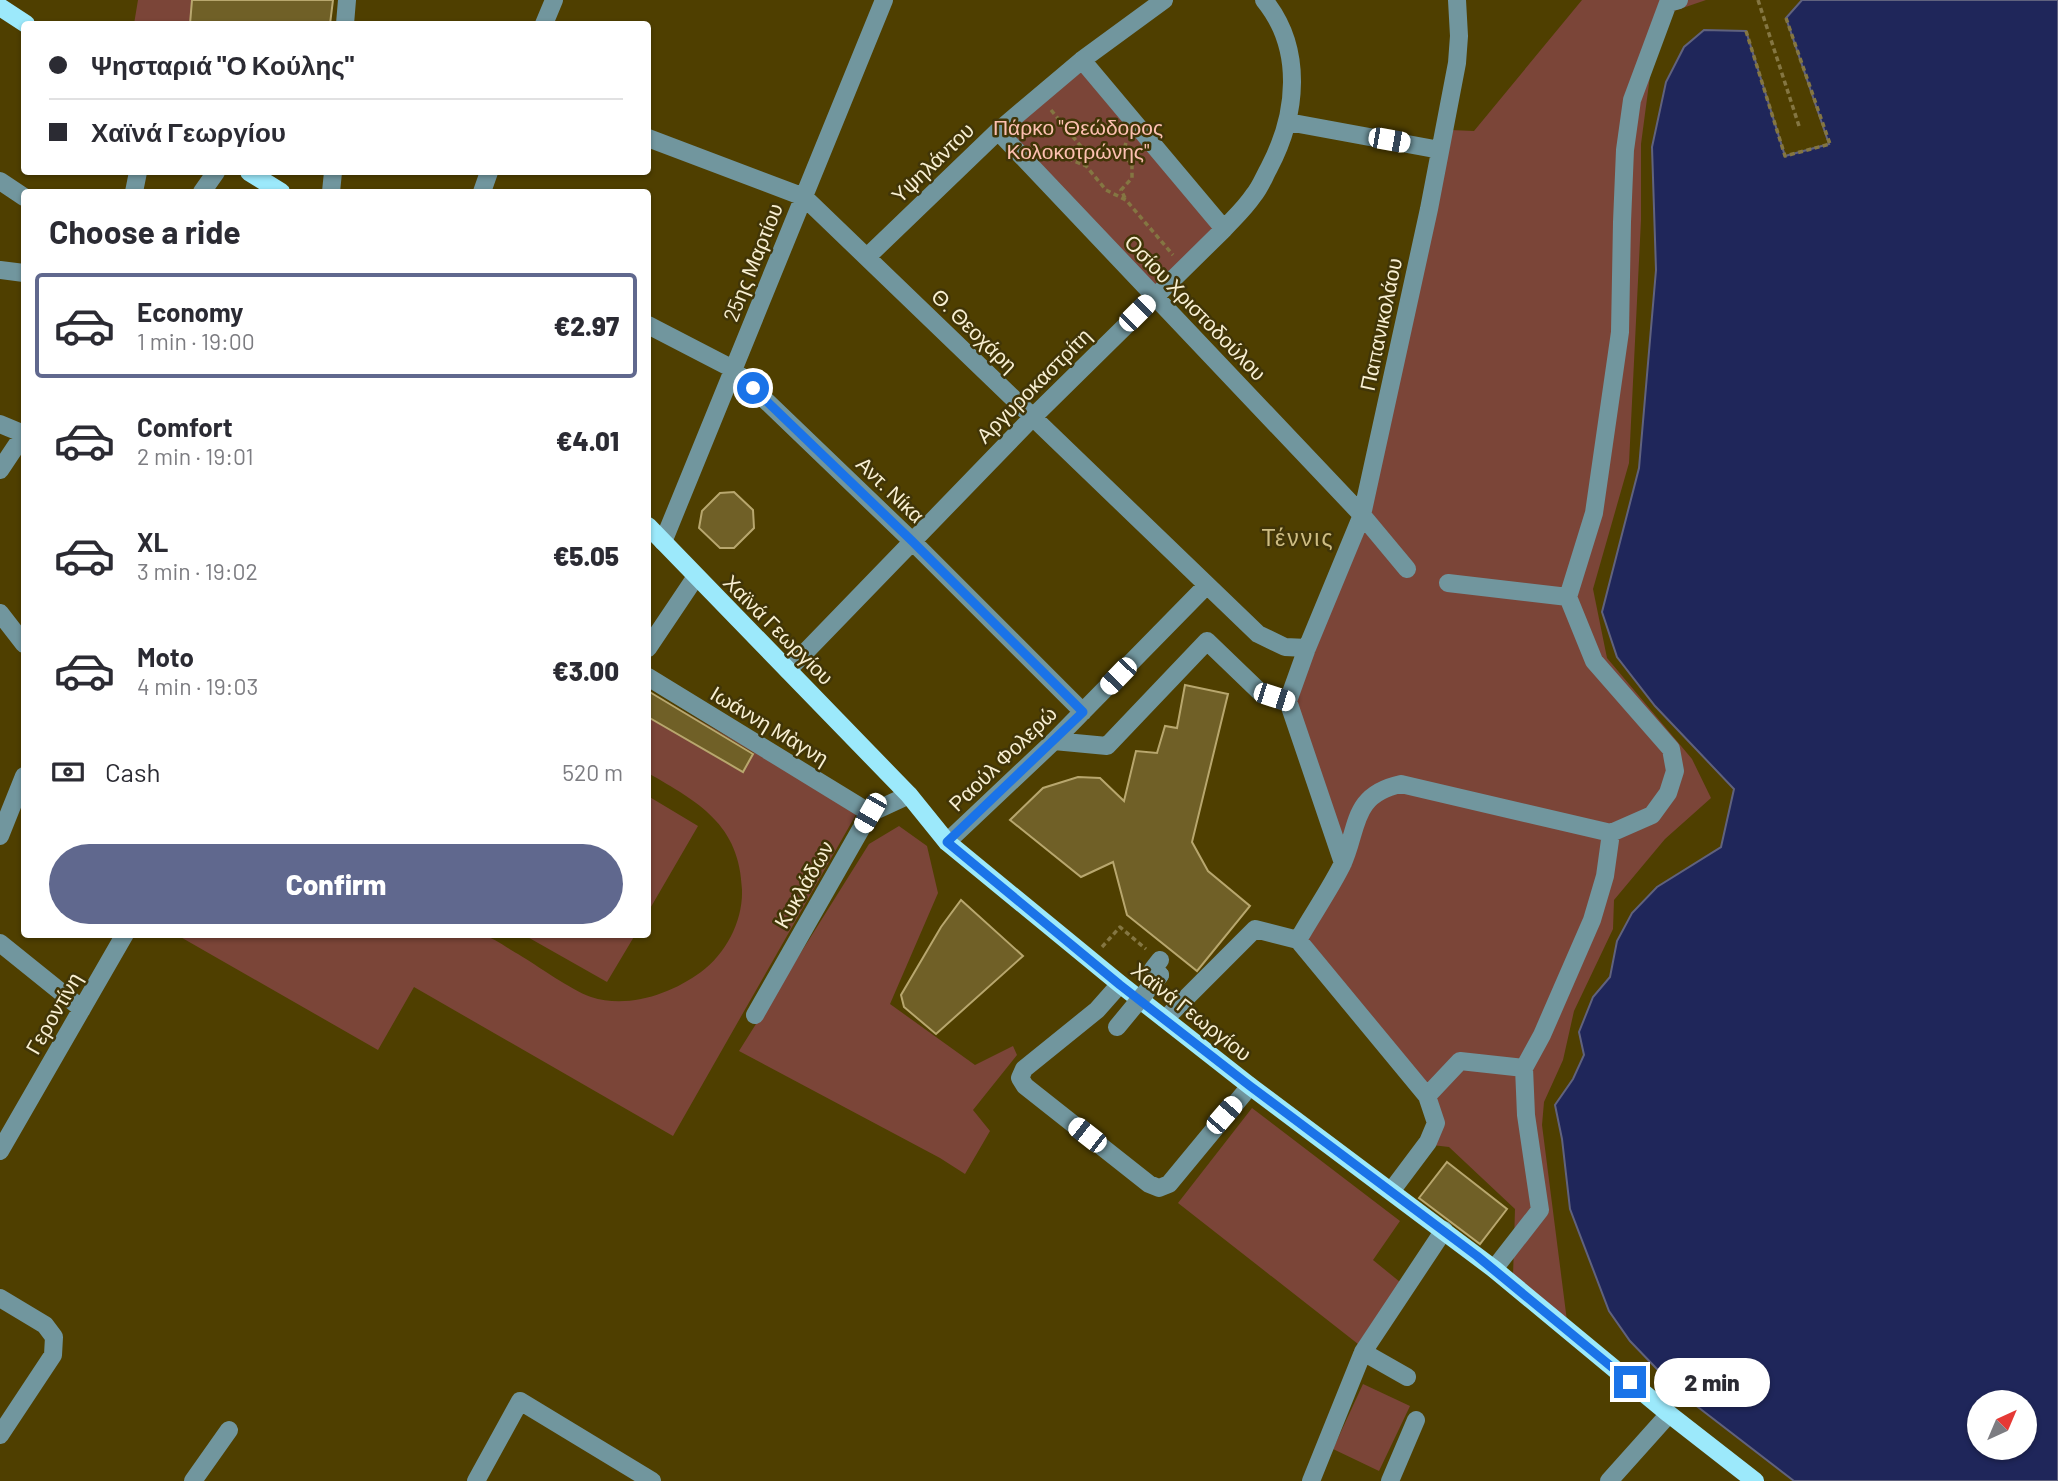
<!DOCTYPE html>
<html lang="en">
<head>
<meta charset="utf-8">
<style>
	body { margin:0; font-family:Barlow,sans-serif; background:#f7f7f7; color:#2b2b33; height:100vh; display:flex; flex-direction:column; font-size:26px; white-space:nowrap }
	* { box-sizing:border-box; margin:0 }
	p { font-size:23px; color:#7c7c81 }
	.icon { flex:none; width:38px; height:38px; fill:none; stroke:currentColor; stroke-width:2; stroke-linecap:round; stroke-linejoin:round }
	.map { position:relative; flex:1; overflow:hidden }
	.panel { position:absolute; left:21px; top:189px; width:630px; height:749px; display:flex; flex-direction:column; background:#fff; border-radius:7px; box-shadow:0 2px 5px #0004 }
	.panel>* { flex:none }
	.top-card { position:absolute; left:21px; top:21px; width:630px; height:154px; border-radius:7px; box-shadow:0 2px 5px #0004; display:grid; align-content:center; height:154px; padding:0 28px; background:#fff }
	.needle { width:46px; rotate:44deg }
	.fabs { position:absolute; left:1967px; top:1390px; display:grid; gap:14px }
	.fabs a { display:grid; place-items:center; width:70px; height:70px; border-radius:50%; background:#fff; box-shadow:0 2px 5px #0004; font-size:35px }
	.end { position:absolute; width:32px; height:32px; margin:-16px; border:9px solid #1a73e8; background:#fff; box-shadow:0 0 0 4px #fff }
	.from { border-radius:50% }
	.bubble { position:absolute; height:49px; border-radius:24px; background:#fff; box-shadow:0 2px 5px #0004; font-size:23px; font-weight:800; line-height:49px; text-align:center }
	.car { position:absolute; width:21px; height:42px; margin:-21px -10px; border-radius:9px; box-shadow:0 0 5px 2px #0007; background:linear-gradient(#fff 24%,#345 0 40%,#fff 0 76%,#345 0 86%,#fff 0) }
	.top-card b { display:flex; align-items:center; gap:24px; height:66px; font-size:26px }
	.top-card b+b { border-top:2px solid #e1e1e2 }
	.top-card i { width:18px; height:18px; background:#2b2b33 }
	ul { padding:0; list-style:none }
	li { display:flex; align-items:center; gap:21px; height:105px; margin:0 14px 10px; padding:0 14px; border:4px solid transparent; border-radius:7px }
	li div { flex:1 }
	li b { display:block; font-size:26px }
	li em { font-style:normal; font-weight:800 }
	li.selected { border-color:#60688e }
	li>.icon { width:63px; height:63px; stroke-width:1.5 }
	h2 { padding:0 28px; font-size:32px; line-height:84px }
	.pay { display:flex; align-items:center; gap:18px; height:77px; padding:0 28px; font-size:26px }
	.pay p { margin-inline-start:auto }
	.cta { display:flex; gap:14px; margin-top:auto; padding:14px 28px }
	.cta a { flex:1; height:80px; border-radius:42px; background:#60688e; color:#fff; font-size:28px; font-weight:800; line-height:80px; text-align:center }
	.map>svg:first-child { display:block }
</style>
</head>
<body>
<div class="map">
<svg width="2058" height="1481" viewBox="0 0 2058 1481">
	<rect width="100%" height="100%" fill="#4f3f00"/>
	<path fill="#7b4538" d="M138,0H192L190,24H134Z
		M1582,0H1706L1671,12L1652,61L1641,144V220L1629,463L1593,589L1607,658L1692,759L1711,798L1665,839L1614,900L1613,929L1574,1011L1563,1060L1544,1102L1542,1125L1567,1321L1513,1277L1515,1209L1449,1147L1432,1145L1441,1127L1303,938L1346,864L1294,701L1367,511L1450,130L1474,131Z
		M1082,60L1224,229L1154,296L998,131Z
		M648,691L858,811L673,1136L414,987L378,1050L177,935C246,935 316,935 385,935C416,935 449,931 480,935C492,936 507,948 518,954C538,966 571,990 591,997C628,1009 671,994 701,972C726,954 743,921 742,890C740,824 698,802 648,773V717L742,772L754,753Z
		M648,796L698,826L648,912Z
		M899,826L927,846L938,893L890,1004L975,1065L1013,1046L1017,1055L973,1110L990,1131L965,1174L940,1158L739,1051L869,844Z
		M524,935L635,934V935L607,982Z
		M1252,1108L1400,1221L1373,1260L1400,1282L1358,1344L1178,1203Z
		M1363,1384L1410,1406L1379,1471L1333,1449Z"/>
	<path fill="#1f265a" stroke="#60627e" stroke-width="2" fill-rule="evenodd" d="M1802,0H2058V1481H1794L1681,1394L1630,1341L1609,1311L1570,1209L1562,1139L1555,1105L1573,1079L1584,1055L1579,1032L1593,997L1610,977L1617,941L1632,913L1657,887L1721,847L1734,789L1655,706L1617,657L1602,612L1639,468L1656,270L1652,147L1666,82L1684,47L1704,30L1746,31L1785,156L1829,144L1786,18ZM1979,1402H2025V1447H1979Z"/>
	<path fill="#706027" stroke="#b8a76e" stroke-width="2" d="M192,0H333L330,24H190Z
		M734,492L753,510L754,528L734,548H720L699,528L702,511L720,493Z
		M1185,685L1228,694L1192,842L1208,871L1250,906L1197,971L1127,915L1113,862L1081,877L1010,820L1043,788L1078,777L1100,778L1124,801L1136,751L1157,753L1165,726L1177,728Z
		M648,691L753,754L743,772L648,717Z
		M961,900L1023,956L936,1034L904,1007L901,995L941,927Z
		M1447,1162L1507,1209L1480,1244L1419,1198Z"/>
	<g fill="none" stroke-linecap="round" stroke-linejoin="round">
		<path stroke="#847642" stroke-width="3.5" stroke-dasharray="5 3.5" stroke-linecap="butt" d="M1758,0L1800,129
			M1746,31L1785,156L1830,144L1786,18
			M1051,110L1083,149L1086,166
			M1060,155L1086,166L1106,190L1126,200L1173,255
			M1125,198L1121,190L1132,178V164L1123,155L1126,142
			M1102,947L1120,927L1146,949"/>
		<path stroke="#71969e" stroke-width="18" d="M345,24L347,0
			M544,24L554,0
			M1082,60L1224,229
			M1288,122L1440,150
			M998,131L1362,515L1407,569
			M648,138L804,197L1258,634L1285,647L1307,648
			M0,181L24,197
			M134,192L138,172
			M202,192L216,172
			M331,192L333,172
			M482,192L489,172
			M867,257L998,131L1082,60L1164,0
			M0,270L24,273
			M648,325L733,369L912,541L1083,712
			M0,424L24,434
			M0,470L24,434
			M663,542L884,0
			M1448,583L1568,597
			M0,613L24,644
			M648,648L695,578
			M788,670L1033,417L1224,229C1234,218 1245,208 1253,196C1260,188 1264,177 1269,168C1297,115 1304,49 1264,0
			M648,677L870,813
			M1054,741L1107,746L1207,641L1261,693L1288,701
			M0,836L24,776
			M947,842L1054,741L1207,585
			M1343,863L1288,701L1307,648L1362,515L1429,209L1457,63L1459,36L1457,0
			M1298,940C1312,915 1329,891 1342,865C1359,829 1350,795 1401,784L1611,833L1652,815L1668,793L1675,771L1671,749L1594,661L1568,597L1594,513L1620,332L1622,222L1625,150L1632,100L1668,3L1679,0
			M0,943L82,1009
			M1160,960L1153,969L1160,975
			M1120,984L1097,1010L1024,1069L1020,1078L1025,1086L1149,1184L1159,1188L1169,1184L1250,1086
			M755,1015L870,813L909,795
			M1165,1019L1255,929L1298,940L1427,1096L1436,1123L1428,1142L1392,1190
			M1427,1096L1460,1061L1524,1068L1542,1035L1592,920L1605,876L1611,833
			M0,1151L125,934
			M1494,1269L1540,1210L1526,1115L1524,1068
			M0,1298L45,1325L54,1337L53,1355L0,1435
			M1363,1352L1407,1377
			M193,1481L229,1430
			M476,1481L520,1401L652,1481
			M1311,1481L1363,1352L1444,1230
			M1390,1481L1416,1420
			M1609,1481L1669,1414"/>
		<path stroke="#9ce9fb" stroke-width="18" d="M0,7L26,24
			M249,172L281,192
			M648,526L909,795L947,842L1120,984L1250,1086L1494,1269L1669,1414L1755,1481"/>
		<path stroke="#71969e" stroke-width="18" d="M1117,1027L1160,975"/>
	</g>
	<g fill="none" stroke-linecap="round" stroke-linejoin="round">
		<path stroke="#1a73e8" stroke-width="9" d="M753,388L912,541L1083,712L947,842L1120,985L1250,1086L1477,1256L1630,1382"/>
	</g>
	<g text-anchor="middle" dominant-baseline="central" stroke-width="5" stroke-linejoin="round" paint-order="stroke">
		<g font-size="21" fill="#fdc0b1" stroke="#413507">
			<text x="1078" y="126">Πάρκο "Θεώδορος<tspan x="1078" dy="24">Κολοκοτρώνης"</tspan></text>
		</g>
		<g font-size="21" fill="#f8efd2" stroke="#413507">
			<text transform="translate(932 162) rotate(-44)">Υψηλάντου</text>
			<text transform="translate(752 262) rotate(-68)">25ης Μαρτίου</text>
			<text transform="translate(1196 307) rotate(46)">Οσίου Χριστοδούλου</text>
			<text transform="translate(1380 324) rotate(-78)">Παπανικολάου</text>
			<text transform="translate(975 330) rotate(44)">Θ. Θεοχάρη</text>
			<text transform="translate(1033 385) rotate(-45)">Αργυροκαστρίτη</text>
			<text transform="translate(891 489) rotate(44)">Αντ. Νίκα</text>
			<text transform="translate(779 629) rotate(45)">Χαϊνά Γεωργίου</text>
			<text transform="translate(770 725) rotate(31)">Ιωάννη Μὰγνη</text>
			<text transform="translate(1002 758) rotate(-44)">Ραούλ Φολερώ</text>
			<text transform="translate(803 884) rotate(-60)">Κυκλάδων</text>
			<text transform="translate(1192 1011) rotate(38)">Χαϊνά Γεωργίου</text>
			<text transform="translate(53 1013) rotate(-60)">Γεροντίνη</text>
		</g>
		<g font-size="23" letter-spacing="2" fill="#cebd83" stroke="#413507">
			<text x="1298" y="537">Τέννις</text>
		</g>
	</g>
</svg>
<div class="fabs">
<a><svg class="needle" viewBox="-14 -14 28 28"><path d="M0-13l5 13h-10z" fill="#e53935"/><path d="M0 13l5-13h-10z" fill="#7c7c81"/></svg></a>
</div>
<i class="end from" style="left:753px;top:388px"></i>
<i class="end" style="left:1630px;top:1382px"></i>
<div class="bubble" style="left:1654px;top:1358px;width:116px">2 min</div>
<i class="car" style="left:1389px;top:140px;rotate:100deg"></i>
<i class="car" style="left:1137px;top:313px;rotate:45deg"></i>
<i class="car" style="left:1118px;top:676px;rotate:224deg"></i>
<i class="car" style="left:1274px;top:697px;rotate:108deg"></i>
<i class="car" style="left:870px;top:813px;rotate:210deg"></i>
<i class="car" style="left:1224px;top:1115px;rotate:41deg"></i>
<i class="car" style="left:1087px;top:1135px;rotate:308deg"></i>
<div class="top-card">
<b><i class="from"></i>Ψησταριά &quot;Ο Κούλης&quot;</b>
<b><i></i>Χαϊνά Γεωργίου</b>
</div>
<section class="panel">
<h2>Choose a ride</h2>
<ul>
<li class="selected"><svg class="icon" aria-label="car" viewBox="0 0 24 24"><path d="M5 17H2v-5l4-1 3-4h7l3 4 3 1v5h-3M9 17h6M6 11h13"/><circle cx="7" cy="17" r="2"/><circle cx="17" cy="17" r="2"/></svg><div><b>Economy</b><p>1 min · 19:00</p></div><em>€2.97</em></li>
<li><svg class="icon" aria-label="car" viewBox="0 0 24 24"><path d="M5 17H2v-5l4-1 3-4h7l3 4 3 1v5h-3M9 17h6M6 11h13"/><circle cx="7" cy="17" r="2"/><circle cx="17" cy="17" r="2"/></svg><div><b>Comfort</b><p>2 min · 19:01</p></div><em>€4.01</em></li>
<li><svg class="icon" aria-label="car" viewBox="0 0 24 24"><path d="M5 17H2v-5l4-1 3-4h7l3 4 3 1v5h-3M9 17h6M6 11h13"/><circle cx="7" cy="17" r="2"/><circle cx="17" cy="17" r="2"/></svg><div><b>XL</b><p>3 min · 19:02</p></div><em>€5.05</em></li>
<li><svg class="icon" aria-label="car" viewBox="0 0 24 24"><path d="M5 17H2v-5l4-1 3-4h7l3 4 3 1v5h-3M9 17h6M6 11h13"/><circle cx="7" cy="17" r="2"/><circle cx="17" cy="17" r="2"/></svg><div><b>Moto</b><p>4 min · 19:03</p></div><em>€3.00</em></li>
</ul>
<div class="pay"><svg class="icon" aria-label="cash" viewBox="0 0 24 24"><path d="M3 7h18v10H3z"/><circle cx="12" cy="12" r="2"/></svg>Cash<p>520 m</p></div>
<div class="cta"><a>Confirm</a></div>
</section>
</div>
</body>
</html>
